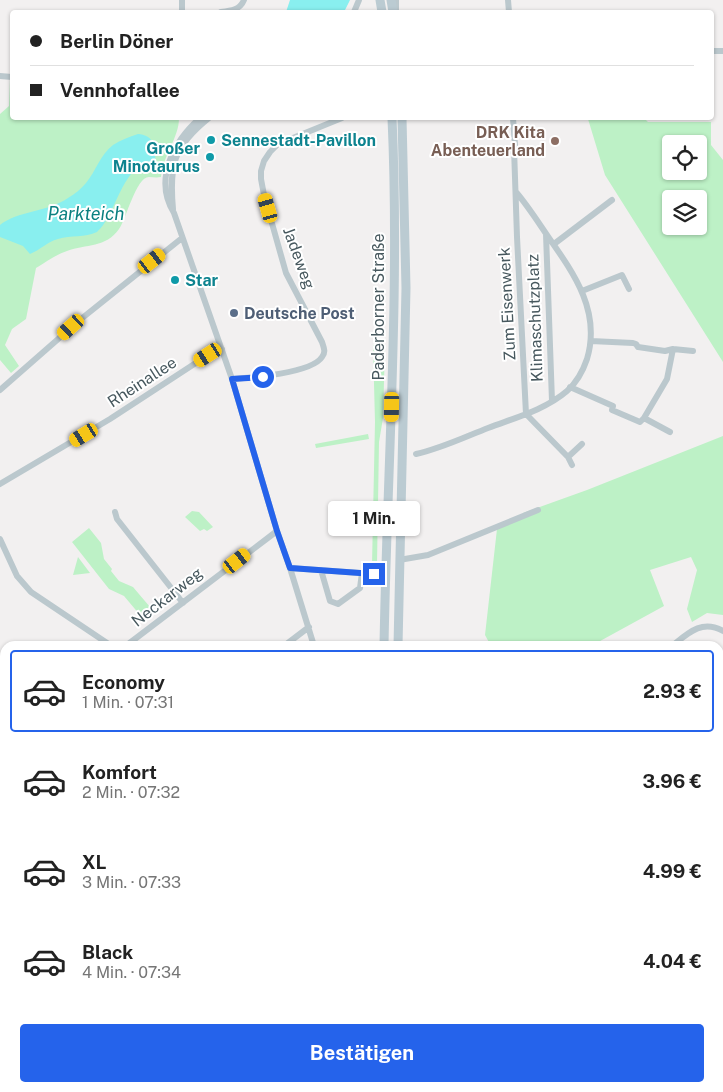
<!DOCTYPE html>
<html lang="de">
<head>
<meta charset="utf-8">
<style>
	body { margin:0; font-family:"Public Sans",sans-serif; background:#f6f6f6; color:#222; height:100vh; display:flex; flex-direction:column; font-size:19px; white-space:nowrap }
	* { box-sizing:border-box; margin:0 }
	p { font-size:16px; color:#767676 }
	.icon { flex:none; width:28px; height:28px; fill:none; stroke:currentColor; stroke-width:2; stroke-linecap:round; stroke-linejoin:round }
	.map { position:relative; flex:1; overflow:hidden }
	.sheet { position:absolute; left:0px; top:641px; width:724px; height:451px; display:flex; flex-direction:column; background:#fff; border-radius:15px 15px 0 0; box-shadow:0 1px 4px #0004 }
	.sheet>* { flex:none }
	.banner { position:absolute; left:10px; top:10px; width:704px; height:110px; border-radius:5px; box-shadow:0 1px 4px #0004; display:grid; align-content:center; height:110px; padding:0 20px; background:#fff }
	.fabs { position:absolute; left:662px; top:135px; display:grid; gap:10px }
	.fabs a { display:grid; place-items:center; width:45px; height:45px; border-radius:5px; background:#fff; box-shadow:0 1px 4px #0004; font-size:25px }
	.end { position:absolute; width:22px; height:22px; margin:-11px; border:6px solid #2563eb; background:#fff; box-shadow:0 0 0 2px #fff }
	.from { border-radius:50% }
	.bubble { position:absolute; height:35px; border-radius:5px; background:#fff; box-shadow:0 1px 4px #0004; font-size:16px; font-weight:700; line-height:35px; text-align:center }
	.car { position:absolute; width:15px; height:30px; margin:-15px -8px; border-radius:6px; box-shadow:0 0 4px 1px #0007; background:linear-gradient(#f5c518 24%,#345 0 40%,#f5c518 0 76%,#345 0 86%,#f5c518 0) }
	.banner b { display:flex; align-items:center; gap:18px; height:48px; font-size:19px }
	.banner b+b { border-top:1px solid #e0e0e0 }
	.banner i { width:12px; height:12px; background:#222 }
	ul { padding:9px 0 0; list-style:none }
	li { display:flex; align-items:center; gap:15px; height:82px; margin:0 10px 8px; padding:0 10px; border:2px solid transparent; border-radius:5px }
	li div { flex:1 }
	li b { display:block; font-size:19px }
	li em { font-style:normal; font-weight:700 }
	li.current { border-color:#2563eb }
	li>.icon { width:45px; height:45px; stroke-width:1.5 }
	.action { display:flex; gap:10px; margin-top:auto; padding:10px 20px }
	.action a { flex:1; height:58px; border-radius:5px; background:#2563eb; color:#fff; font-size:20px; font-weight:700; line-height:58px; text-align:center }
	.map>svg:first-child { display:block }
</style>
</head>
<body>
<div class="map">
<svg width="723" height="1092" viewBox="0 0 723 1092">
	<rect width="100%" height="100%" fill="#f2f0f0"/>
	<path fill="#bdf1c6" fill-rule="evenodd" d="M10,79H12V118H179C179,138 163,155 161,177C156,178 153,177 149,177C136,177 126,220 119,229C106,248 86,244 67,251C55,255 46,262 36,268L26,319L12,329L5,345L19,366L11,373L0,360V114L9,106Z
		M588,119H645L648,122H711V145L723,160V362L605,175ZM671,144H699V171H671ZM671,199H699V226H671Z
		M385,344L383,418L379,442L377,565H372L375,422L373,345Z
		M368,434L369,439L316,448L315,444Z
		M723,436V615L707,613L692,622L687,609L697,570L691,557L650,570L664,606L591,646H491L485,635L497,529L525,517L523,513L587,490Z
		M192,511L199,512L213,527L207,531L204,529L200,531L185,517Z
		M89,528L101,543L104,559L112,569L111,571L119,581L133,587L150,607L140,615L124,596L109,589L72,542Z
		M78,557L90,573L73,575Z
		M723,888V969L719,960V895Z"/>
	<path fill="#89efef" d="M290,0H350L344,12H286Z
		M138,134C155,135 156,149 155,162C122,161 117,215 97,232C85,238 71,235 58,239C47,242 40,250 30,254L23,246L0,237V225C17,211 48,212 68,198C75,194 81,189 86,183C96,171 100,155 113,145C121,140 129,137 138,134Z"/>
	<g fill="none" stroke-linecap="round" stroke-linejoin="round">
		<path stroke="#bbc8cd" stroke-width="6" d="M396,0V12
			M508,0L509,12
			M182,12V0
			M221,12C231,11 240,10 244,0
			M354,12L359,0
			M711,51H723
			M0,76L12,77
			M200,118C174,141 153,179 174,213L232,379L277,531L290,568L314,646
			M514,148L517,237L526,414L568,457L572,465
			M459,155L512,151L515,145L513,118
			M173,209C169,165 173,147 209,118
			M546,234L552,401
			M554,244L612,200
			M582,291L622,275L629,289
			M591,341L633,343L636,344L638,347L665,351L673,349L667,379L644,418L670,432
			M673,349L693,351
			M232,379C251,378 312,373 322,357C326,352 324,348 322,342L286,273L264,195L261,179V171L264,161L270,152L278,144L342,118
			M570,387L613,406L612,410L640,422L644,418
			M0,390L81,319L182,238
			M416,454C440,449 465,437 488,428C514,418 545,410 567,391C576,383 583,371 587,359C601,312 575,275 549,238C538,222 528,206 516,192
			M568,457L582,444
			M0,484L110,419L208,355L222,349
			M115,512L117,519L183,603
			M0,539L17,576L31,592L110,645L119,646
			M399,560L428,555L538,510
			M290,568L374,574L383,580L385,585
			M321,570L330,601L338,604L360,588L362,573
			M119,646L127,645L277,531
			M284,646L309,627
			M672,646C688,633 702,619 723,631
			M0,694L5,696
			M0,806L5,807
			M719,884L723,876
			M0,934L5,930
			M123,1092L132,1088"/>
		<path stroke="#bbcbd2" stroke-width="9" d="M380,0L382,12
			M391,0L393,12
			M384,646C387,470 400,294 392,118
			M398,646L406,288L402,118
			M719,671L723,666
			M0,993L5,992
			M384,1088V1092
			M395,1088V1092"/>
	</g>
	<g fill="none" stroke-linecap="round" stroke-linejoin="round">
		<path stroke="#2563eb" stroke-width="6" d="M263,377L232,379L277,531L290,568L374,574"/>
	</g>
	<g fill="#0f9aa8" stroke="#fff" stroke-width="2">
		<circle cx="211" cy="140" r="5"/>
		<circle cx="210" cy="157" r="5"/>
		<circle cx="175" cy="280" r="5"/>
	</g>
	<circle fill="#8d6e63" stroke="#fff" stroke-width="2" cx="555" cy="141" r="5"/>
	<circle fill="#5c6f8a" stroke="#fff" stroke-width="2" cx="234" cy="313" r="5"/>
	<g text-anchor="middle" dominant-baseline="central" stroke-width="4" stroke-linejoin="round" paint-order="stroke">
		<g font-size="16" font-weight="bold" fill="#785e54" stroke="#fff" text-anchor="end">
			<text x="545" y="132">DRK Kita<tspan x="545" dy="18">Abenteuerland</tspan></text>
		</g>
		<g font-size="16" font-weight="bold" fill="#0d838f" stroke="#fff" text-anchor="start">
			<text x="221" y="140">Sennestadt-Pavillon</text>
			<text x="200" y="148" text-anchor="end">Großer<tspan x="200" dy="18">Minotaurus</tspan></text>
			<text x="185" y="280">Star</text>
		</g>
		<g font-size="16" fill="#47585e" stroke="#fff">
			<text transform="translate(299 258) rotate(70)">Jadeweg</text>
			<text transform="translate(507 304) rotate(-93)">Zum Eisenwerk</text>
			<text transform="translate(378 307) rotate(-90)">Paderborner Straße</text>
			<text transform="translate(535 318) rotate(-92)">Klimaschutzplatz</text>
			<text transform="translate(142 382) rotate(-33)">Rheinallee</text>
			<text transform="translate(167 597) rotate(-38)">Neckarweg</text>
		</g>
		<g font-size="16" font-weight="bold" fill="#4e5e75" stroke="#fff" text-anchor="start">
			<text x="244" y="313">Deutsche Post</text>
		</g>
		<g font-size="18" font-style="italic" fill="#0b8080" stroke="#fff">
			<text x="86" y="213">Parkteich</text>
		</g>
	</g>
</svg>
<div class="fabs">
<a><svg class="icon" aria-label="locate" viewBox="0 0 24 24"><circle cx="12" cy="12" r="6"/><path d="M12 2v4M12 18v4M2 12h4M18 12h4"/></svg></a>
<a><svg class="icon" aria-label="layers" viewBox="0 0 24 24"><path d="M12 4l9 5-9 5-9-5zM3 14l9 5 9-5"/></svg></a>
</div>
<i class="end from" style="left:263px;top:377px"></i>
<i class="end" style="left:374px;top:574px"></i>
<div class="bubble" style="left:328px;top:501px;width:92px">1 Min.</div>
<i class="car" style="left:268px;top:208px;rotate:344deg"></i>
<i class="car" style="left:152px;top:261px;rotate:52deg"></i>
<i class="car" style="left:71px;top:327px;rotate:228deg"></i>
<i class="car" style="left:208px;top:355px;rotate:237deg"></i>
<i class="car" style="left:392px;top:407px;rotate:181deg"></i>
<i class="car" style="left:84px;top:435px;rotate:239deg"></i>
<i class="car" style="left:237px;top:561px;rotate:52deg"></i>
<div class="banner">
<b><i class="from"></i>Berlin Döner</b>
<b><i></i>Vennhofallee</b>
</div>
<section class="sheet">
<ul>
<li class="current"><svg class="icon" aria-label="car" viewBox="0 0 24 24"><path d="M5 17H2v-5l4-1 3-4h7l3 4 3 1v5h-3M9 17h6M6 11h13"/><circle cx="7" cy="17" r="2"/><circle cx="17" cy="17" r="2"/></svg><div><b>Economy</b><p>1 Min. · 07:31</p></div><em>2.93 €</em></li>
<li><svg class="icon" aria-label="car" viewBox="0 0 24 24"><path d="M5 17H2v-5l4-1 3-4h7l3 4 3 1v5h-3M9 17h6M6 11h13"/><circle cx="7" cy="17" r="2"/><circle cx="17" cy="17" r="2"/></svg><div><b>Komfort</b><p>2 Min. · 07:32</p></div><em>3.96 €</em></li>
<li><svg class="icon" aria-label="car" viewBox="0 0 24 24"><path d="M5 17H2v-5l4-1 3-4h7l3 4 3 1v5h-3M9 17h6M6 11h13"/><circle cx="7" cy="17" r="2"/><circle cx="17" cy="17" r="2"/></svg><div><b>XL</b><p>3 Min. · 07:33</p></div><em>4.99 €</em></li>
<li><svg class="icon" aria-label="car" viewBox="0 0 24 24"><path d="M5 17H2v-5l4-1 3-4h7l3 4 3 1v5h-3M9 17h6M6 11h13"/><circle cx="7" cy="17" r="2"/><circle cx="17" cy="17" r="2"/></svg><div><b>Black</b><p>4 Min. · 07:34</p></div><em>4.04 €</em></li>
</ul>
<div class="action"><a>Bestätigen</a></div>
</section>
</div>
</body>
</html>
